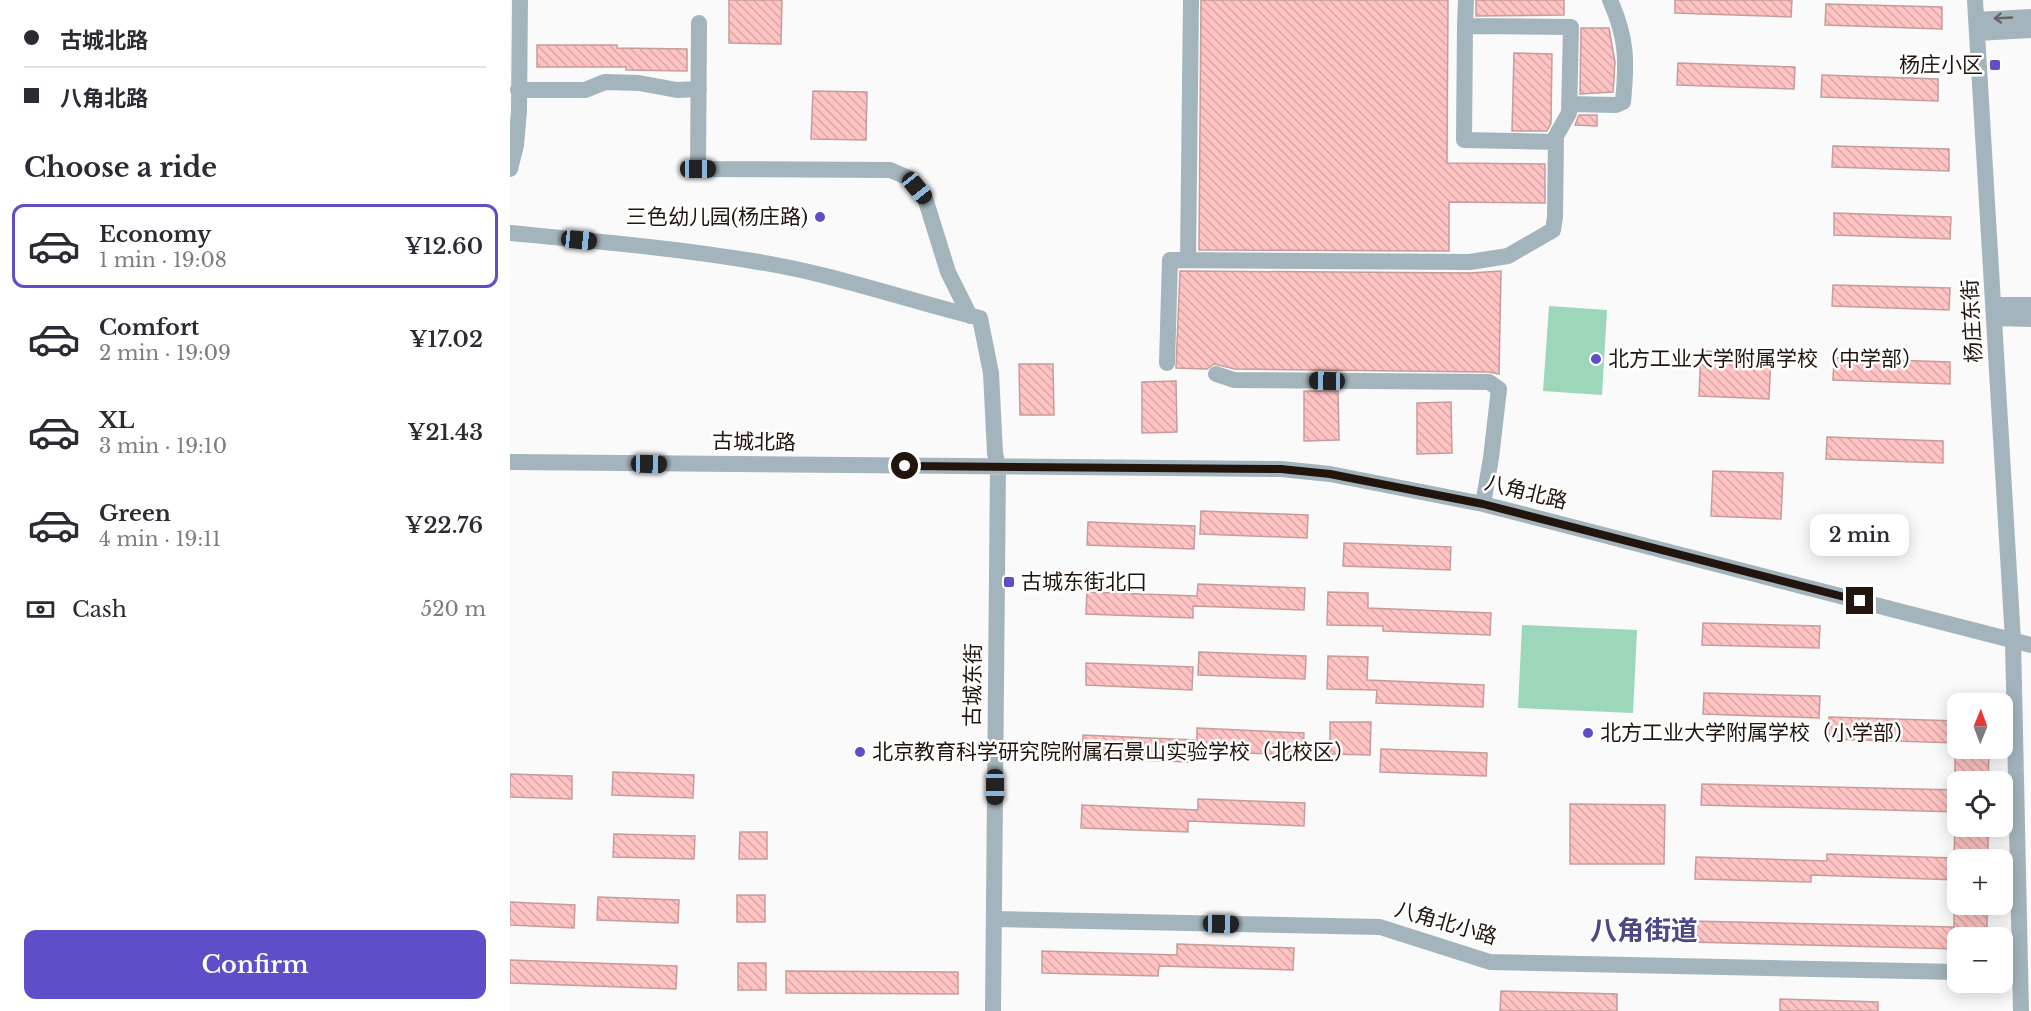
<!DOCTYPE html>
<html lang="en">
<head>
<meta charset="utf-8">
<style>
	body { margin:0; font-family:"Libre Baskerville","Noto Sans SC",serif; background:#f2f2f3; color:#2b2b33; height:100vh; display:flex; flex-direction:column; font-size:22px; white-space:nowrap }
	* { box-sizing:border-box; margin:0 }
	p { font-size:20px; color:#7c7c81 }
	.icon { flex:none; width:33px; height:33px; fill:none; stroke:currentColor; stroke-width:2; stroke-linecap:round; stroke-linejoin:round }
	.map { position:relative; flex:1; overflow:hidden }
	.panel { display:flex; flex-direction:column; background:#fff; width:510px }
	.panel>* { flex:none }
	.hud { display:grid; align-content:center; height:132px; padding:0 24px; background:#fff }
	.needle { width:39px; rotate:1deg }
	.tools { position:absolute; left:1437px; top:693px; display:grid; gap:12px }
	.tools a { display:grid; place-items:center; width:66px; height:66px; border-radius:12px; background:#fff; box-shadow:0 3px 15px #0003; font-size:30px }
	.end { position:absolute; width:27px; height:27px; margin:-14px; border:8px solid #22150e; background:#fff; box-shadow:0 0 0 3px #fff }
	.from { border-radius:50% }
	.bubble { position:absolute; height:42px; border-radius:12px; background:#fff; box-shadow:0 3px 15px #0003; font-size:20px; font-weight:600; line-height:42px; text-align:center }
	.car { position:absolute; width:18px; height:36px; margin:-18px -9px; border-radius:8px; box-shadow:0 0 4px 2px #0007; background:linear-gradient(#222 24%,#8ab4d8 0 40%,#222 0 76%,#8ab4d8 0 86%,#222 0) }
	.hud b { display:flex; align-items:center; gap:21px; height:57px; font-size:22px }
	.hud b+b { border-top:2px solid #e1e1e2 }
	.hud i { width:15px; height:15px; background:#2b2b33 }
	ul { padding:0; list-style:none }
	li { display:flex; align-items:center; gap:18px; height:84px; margin:0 12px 9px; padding:0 12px; border:3px solid transparent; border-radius:12px }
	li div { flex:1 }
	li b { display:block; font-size:22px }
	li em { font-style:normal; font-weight:600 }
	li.selected { border-color:#5e4ec7 }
	li>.icon { width:54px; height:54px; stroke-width:1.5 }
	h2 { padding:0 24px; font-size:27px; line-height:72px }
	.pay { display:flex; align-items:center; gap:15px; height:66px; padding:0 24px; font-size:22px }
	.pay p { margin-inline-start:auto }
	.action { display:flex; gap:12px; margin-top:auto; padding:12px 24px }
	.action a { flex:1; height:69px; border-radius:12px; background:#5e4ec7; color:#fff; font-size:24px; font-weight:600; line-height:69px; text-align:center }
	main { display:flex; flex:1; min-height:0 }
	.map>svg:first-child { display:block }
</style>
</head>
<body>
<main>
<section class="panel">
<div class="hud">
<b><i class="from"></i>古城北路</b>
<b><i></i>八角北路</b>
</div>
<h2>Choose a ride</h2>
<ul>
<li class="selected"><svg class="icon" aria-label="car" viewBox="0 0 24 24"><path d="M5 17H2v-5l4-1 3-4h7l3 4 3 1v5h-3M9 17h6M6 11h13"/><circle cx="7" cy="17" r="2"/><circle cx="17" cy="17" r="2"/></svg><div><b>Economy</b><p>1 min · 19:08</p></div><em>¥12.60</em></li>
<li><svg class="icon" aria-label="car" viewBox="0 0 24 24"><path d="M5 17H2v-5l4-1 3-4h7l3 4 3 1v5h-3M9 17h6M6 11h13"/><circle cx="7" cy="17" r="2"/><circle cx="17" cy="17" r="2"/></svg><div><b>Comfort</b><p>2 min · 19:09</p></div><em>¥17.02</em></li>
<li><svg class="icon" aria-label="car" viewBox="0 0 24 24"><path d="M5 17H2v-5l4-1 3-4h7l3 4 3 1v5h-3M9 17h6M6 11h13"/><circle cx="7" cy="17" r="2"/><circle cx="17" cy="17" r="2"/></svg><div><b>XL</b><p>3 min · 19:10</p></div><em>¥21.43</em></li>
<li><svg class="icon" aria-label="car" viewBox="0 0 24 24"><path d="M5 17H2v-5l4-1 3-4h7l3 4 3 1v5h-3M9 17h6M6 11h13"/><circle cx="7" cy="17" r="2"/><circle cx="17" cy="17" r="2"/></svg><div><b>Green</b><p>4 min · 19:11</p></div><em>¥22.76</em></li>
</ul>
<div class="pay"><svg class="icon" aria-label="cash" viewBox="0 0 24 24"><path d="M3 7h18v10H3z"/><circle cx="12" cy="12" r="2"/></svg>Cash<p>520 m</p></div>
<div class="action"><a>Confirm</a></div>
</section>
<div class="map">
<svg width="1521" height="1011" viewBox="0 0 1521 1011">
	<defs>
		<pattern id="building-back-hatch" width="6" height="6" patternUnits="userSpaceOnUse" patternTransform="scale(1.5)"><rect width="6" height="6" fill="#fec3c2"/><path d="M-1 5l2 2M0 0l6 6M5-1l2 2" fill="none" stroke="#d9a7a6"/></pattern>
	</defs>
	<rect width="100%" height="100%" fill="#fafafa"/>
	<path fill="#9cd7b9" d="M1039,306L1097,310L1092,395L1033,391Z
		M1012,625L1127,630L1123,713L1008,708Z"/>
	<path fill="url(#building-back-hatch)" stroke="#c69d9c" stroke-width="1.5" d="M219,0H272L271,44L219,43Z
		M691,0H938L937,163L1035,164V203L939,202V251L689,250Z
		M966,0H1054V15L966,16Z
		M1165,0H1282L1281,17L1165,13Z
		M1316,4L1432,7V29L1315,25Z
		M1071,28H1099L1105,62L1103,92L1070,94Z
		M27,45H107V48L177,49V71L116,70V67H27Z
		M1004,53L1042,54L1041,123L1037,131H1002Z
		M1168,63L1285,67L1284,89L1167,85Z
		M1312,75L1428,79V101L1311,97Z
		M303,91L357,92L356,140L301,139Z
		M1069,115H1087V126L1065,125Z
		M1323,146L1439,149V171L1322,167Z
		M1324,213L1441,217L1440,239L1324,235Z
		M670,271L960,273L991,271L989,374L979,372L725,369L704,364L697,369L666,368Z
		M1323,285L1440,288L1439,310L1322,306Z
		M1191,351L1261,353L1259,399L1189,396Z
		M1324,358L1440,362V384L1323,380Z
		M509,364H543L544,415H510Z
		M666,381L667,432L632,433V382Z
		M794,391H828L829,440L794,441Z
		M941,402L942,453L907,454V403Z
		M1317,437L1433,441V463L1316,459Z
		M1203,471L1273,473L1271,519L1201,516Z
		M691,511L798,515L797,538L690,534Z
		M578,522L685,526L684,549L577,545Z
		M834,543L941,547L940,570L833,566Z
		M688,584L795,588L794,610L683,606V618L576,614L577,592L687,596Z
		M818,592L858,593V608L981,613L980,635L873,631V626L817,625Z
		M1193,623L1310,626L1309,648L1192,645Z
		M689,652L796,656L795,679L688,675Z
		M818,656L858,657L857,680L974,685L973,707L866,703L867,690L817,689Z
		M576,663L683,667L682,690L576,685Z
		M1194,693L1310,696L1309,718L1193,714Z
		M1319,717L1448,721V743L1318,739Z
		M820,722H861L860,755L820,754Z
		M687,728L794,733L793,755L680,751L679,762L572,758L573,735L687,740Z
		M871,749L977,753L976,776L870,772Z
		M1445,753H1479L1478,782H1445Z
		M103,772L184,775L183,798L102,795Z
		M0,774L62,776V799L0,797Z
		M1192,784L1448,790V812L1191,805Z
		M688,799L795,803L794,826L678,821V832L571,828L572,805L688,810Z
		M1060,804L1155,805L1154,864H1060Z
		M1445,826H1478V860H1448V880L1301,875V882L1185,879L1186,857L1317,861V854L1444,858Z
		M230,832H257V859H229Z
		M104,834L185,836L184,859L103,857Z
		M227,895H255V922H227Z
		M88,897L169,900L168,923L87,920Z
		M0,902L65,905L64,928L0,925Z
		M1444,904H1477V938H1448V949L1180,942L1181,921L1444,927Z
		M667,944L784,948L783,970L649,966L648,976L532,973V951L667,955Z
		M0,960L167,966L166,989L0,983Z
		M228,963H256V990H228Z
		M276,971L448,972V994L276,993Z
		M991,991L1107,994V1011H990Z
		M1270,999L1368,1002V1011H1270Z"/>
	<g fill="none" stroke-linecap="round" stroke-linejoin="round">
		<path stroke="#a3b4bc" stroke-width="16" d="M1465,0L1503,640L1511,1011
			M1466,20L1521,17
			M189,23L188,169L380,170L399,178L415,198L438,272L460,316
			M955,26L954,140L1046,142
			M1467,33L1521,30
			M8,90H75L95,82L129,83L167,90L189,89
			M1059,104L1106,105L1113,102C1117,61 1117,38 1100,0
			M0,169L6,145L9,111L10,0
			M0,233C83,241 167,248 249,262C324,274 396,300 470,318L481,373L485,453L488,467L483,1011
			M678,260L681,0
			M1484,305H1521
			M1484,318L1521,319
			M657,363L660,260L960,262L998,256L1043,230L1045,217L1046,136L1059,113L1061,27L955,26L956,0
			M706,374L724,380L979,382L989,389L981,458L973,504
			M0,462L771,469L820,474L973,504L1521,645
			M484,919L870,927L980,962L1448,972
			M1492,973H1510"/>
	</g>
	<defs><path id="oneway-shaft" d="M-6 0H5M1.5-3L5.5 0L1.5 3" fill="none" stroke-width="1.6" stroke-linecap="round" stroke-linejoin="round" transform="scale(1.5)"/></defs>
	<use stroke="#626465" href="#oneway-shaft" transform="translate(1493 18) rotate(177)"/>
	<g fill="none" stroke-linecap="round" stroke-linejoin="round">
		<path stroke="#22150e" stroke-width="8" d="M395,466L771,469L820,474L973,504L1350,601"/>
	</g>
	<g fill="#5e4ec7" stroke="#fff" stroke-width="2">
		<rect x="1479" y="59" width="12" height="12" rx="3"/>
		<circle cx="310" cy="217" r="6"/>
		<circle cx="1086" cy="359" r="6"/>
		<rect x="493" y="576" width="12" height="12" rx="3"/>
		<circle cx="1078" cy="733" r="6"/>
		<circle cx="350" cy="752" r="6"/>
	</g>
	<g text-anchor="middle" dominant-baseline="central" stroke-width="5" stroke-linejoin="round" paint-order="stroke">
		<g font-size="21" fill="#22150e" stroke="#fff" text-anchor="start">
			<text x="1473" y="65" text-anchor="end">杨庄小区</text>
			<text x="298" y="217" text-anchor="end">三色幼儿园(杨庄路)</text>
			<text x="1098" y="359">北方工业大学附属学校（中学部）</text>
			<text x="511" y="582">古城东街北口</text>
			<text x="1090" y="733">北方工业大学附属学校（小学部）</text>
			<text x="362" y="752">北京教育科学研究院附属石景山实验学校（北校区）</text>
		</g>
		<g font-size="21" fill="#22150e" stroke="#fff">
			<text transform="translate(1462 321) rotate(-93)">杨庄东街</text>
			<text transform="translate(244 442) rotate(1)">古城北路</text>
			<text transform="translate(1016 492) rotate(14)">八角北路</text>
			<text transform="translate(463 685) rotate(-89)">古城东街</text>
			<text transform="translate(936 923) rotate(16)">八角北小路</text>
		</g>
		<g font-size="27" font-weight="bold" fill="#4b4886" stroke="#fff">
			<text x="1134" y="930">八角街道</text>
		</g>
	</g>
</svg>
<div class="tools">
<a><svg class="needle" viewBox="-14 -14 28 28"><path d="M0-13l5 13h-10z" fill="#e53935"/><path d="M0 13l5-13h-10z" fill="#7c7c81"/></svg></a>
<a><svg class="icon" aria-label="locate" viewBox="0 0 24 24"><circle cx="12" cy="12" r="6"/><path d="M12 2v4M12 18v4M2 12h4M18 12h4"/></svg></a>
<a>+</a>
<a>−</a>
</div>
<i class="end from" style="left:395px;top:466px"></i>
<i class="end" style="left:1350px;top:601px"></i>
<div class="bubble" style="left:1300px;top:514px;width:99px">2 min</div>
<i class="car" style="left:188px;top:169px;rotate:90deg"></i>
<i class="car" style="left:407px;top:188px;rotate:141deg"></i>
<i class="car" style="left:69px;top:240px;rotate:96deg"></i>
<i class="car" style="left:817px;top:381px;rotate:271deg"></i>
<i class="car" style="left:139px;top:464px;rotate:91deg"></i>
<i class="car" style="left:485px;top:787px;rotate:180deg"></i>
<i class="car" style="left:711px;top:924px;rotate:91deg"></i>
</div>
</main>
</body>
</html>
